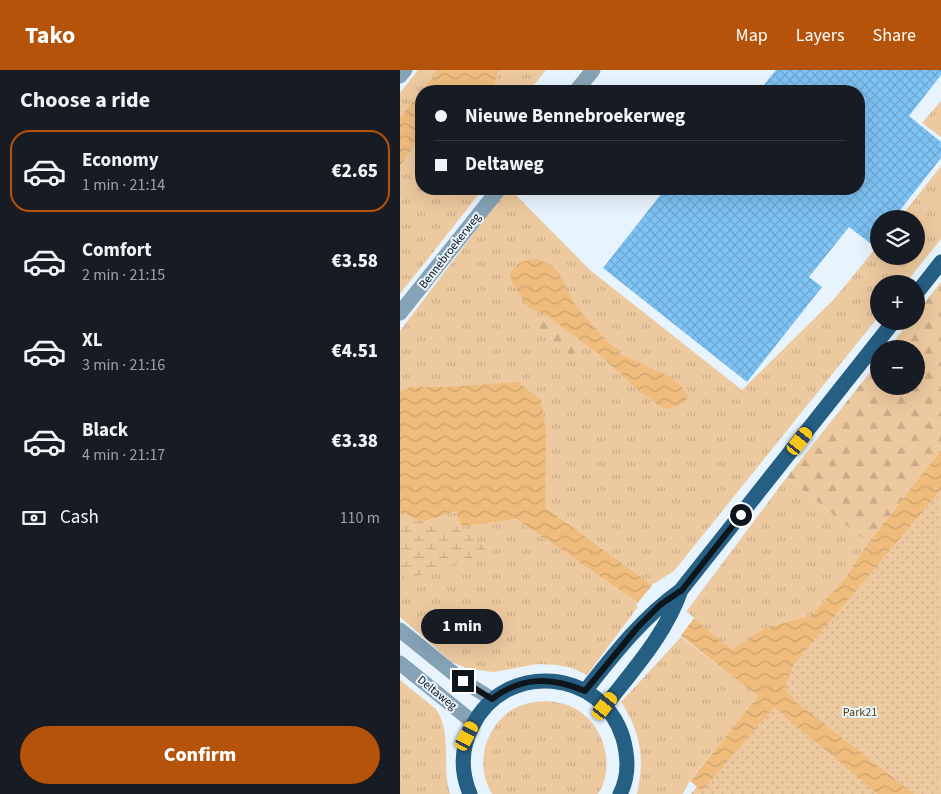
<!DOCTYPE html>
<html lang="en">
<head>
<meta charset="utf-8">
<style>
	body { margin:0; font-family:"Source Sans 3",sans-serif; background:#242831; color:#f1f3f6; height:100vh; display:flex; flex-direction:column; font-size:19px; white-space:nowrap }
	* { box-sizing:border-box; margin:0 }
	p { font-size:16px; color:#9ea1a6 }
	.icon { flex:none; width:28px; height:28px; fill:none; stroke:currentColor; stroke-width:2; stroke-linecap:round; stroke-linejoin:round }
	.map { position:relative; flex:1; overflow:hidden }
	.side { display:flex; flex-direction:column; background:#171b24; width:400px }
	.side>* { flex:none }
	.hud { position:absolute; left:15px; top:15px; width:450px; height:110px; border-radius:20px; box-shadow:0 5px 20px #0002; display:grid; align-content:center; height:110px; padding:0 20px; background:#171b24 }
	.tools { position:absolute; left:470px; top:140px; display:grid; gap:10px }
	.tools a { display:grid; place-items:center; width:55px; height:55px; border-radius:50%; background:#171b24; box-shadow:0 5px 20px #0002; font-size:25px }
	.end { position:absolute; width:22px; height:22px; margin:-11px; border:6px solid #0f161b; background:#fff; box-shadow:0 0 0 2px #fff }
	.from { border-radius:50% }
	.bubble { position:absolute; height:35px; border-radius:18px; background:#171b24; box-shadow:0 5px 20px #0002; font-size:16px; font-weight:800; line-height:35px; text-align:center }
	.car { position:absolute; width:15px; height:30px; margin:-15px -8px; border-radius:6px; box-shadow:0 0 4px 1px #0007; background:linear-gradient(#f5c518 24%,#345 0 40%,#f5c518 0 76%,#345 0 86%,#f5c518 0) }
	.hud b { display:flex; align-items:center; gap:18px; height:48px; font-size:19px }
	.hud b+b { border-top:1px solid #363941 }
	.hud i { width:12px; height:12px; background:#f1f3f6 }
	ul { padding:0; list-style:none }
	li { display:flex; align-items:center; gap:15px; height:82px; margin:0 10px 8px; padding:0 10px; border:2px solid transparent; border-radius:20px }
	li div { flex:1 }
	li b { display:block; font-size:19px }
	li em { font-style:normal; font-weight:800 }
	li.on { border-color:#b45309 }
	li>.icon { width:45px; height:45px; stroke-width:1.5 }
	h2 { padding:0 20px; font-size:22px; line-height:60px }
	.pay { display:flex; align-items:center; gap:12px; height:55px; padding:0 20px; font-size:19px }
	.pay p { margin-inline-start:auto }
	.primary-button { display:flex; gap:10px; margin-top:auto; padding:10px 20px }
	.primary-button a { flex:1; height:58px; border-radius:30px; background:#b45309; color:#fff; font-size:20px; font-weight:800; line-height:58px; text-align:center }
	header { display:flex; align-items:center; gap:30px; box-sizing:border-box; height:70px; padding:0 25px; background:#b45309; color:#fff }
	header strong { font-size:24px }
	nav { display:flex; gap:28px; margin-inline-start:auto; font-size:18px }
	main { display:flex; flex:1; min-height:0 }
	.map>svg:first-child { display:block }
</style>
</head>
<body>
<header>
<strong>Tako</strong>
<nav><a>Map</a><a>Layers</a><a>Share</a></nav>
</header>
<main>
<section class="side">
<h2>Choose a ride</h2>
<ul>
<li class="on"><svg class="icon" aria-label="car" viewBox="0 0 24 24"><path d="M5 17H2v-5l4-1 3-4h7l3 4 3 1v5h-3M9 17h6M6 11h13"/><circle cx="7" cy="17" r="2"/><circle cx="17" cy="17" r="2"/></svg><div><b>Economy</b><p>1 min · 21:14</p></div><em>€2.65</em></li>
<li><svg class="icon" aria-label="car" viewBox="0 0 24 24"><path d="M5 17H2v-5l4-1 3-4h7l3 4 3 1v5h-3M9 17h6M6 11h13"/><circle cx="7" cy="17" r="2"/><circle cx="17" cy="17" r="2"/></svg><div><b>Comfort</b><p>2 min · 21:15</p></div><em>€3.58</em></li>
<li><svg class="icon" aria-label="car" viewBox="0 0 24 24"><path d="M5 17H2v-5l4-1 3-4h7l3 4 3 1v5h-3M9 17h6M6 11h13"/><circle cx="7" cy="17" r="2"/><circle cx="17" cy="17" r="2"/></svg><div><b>XL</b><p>3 min · 21:16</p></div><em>€4.51</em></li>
<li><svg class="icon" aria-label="car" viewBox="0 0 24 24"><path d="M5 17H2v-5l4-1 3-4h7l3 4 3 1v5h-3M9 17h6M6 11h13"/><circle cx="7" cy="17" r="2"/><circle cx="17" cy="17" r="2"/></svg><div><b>Black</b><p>4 min · 21:17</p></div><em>€3.38</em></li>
</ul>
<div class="pay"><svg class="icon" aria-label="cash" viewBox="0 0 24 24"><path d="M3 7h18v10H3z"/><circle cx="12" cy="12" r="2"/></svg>Cash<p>110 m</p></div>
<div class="primary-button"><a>Confirm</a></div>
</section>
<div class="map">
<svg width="541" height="724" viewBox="0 0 541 724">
	<defs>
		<pattern id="grass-tufts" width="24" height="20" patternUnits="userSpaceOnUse" patternTransform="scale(1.25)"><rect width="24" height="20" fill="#edc99f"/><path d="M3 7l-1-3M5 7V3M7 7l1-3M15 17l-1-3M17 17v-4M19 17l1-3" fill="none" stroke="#caac88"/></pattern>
		<pattern id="forest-firs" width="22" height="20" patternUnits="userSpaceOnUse" patternTransform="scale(1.25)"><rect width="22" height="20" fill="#edc99f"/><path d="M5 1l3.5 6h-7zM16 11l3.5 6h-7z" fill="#caac88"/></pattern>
		<pattern id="wetland-marsh" width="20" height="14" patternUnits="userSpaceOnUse" patternTransform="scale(1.25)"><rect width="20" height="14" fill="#edc99f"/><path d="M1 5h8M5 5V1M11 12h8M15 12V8" fill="none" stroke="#caac88"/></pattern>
		<pattern id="park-dots" width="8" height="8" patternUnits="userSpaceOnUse" patternTransform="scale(1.25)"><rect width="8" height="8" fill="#edc99f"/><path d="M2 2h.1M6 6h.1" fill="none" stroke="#caac88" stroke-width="1.8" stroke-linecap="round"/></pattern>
		<pattern id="water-waves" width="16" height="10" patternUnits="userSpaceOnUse" patternTransform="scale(1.25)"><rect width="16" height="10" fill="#efbc7d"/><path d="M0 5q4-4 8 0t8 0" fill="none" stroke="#cca16b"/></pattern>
		<pattern id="building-cross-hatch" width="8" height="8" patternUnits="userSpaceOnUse" patternTransform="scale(1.25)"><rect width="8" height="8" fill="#7ec3f4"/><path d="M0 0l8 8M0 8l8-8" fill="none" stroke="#6ca7d1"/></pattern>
	</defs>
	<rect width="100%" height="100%" fill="#e8f4fd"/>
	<path fill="url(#grass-tufts)" d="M18,0H38L0,47V23Z
		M99,0H146L129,21H89L94,17Z
		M541,31V67L522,53Z
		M21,70V119H83L0,224V96L16,74Z
		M541,96V169L505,214H479V246L274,501L252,515L145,437L47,317H10L0,321V261L107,119H110L190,200L342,320L435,228L479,174V186H516V149H499Z
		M387,407L468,473L445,508L411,545L364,558L332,581L285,543Z
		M0,442L22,452L57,442L62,457L116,449L240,534L187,605L172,598L157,595L137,594L94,602L68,599L52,592L0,547Z
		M281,567L359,626L290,710L283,724H237C245,688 241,663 221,632Z
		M0,610L36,639C53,665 41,696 50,724H0Z
		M146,631C156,632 166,633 176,639C204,655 216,696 198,724H92C74,694 85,655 115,638C125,633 135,632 146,631Z"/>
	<path fill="url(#forest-firs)" d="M541,212V380L468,473L387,407L479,291V316H516V279H488L510,251H516V244Z
		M144,244L185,272L172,287L131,256Z"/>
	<path fill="url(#wetland-marsh)" d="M0,442L22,452L62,457L89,482L7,510L0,503Z"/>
	<path fill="url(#park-dots)" d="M541,420V724H291L393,596Z"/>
	<path fill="url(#water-waves)" d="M38,0H99L94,17L89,21H21V70L16,74L0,96V47Z
		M136,189L152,195L160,205L175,235L202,266L222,285L270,307L282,317L288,327L284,333L268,339L261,337L239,321L199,284L150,248L127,236L113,214L110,204C116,193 124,190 136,189Z
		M118,312L141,330L146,362L145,437L252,515L332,580L364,558L411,545L445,508L468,473L541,380V420L393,596L385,618L395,631L514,724H478L374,637L302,721L290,711L358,626L240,534L116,449L62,457L56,442L22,452L0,442V321L10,317H47Z"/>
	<path fill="#e8f4fd" d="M254,513L294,548L279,568L236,535Z"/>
	<path fill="url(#building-cross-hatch)" d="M376,0H541V5L509,46L541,72V88L493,149H479V180L449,157L409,207L422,217L347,312L203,198L265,119H459V21H359Z"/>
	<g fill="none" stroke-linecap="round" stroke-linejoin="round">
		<path stroke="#86a2b7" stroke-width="15" d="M0,6L5,0
			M176,21L193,0
			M0,243L99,119
			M0,560L63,611L92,629
			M0,593L74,653"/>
		<path stroke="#265f84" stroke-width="15" d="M516,224L541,192
			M185,621C215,583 242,548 281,520L494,251
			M205,636C233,600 266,564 281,520
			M70,724C60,700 61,677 73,655C106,590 202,599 223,668C228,686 229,707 220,724"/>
	</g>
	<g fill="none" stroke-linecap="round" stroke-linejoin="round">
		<path stroke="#0f161b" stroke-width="6" d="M63,611L92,629C122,606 152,607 185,621L237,558L260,535L282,520L341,445"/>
	</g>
	<g text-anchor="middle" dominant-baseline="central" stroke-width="4" stroke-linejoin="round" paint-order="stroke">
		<g font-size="12" fill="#0f161b" stroke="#e8f4fd">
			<text transform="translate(50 181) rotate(-52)">Bennebroekerweg</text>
			<text transform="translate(37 623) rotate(39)">Deltaweg</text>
		</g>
		<g font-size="12" fill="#5d3c09" stroke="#e8f4fd">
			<text x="460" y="642">Park21</text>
		</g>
	</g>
</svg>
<div class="tools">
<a><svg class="icon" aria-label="layers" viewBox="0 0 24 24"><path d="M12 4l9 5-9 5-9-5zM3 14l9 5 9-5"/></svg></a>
<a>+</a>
<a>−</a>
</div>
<i class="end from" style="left:341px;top:445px"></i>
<i class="end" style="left:63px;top:611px"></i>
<div class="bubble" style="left:21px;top:539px;width:82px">1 min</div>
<i class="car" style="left:400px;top:371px;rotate:38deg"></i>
<i class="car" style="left:205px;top:636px;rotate:38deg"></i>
<i class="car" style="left:67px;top:666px;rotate:28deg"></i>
<div class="hud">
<b><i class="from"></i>Nieuwe Bennebroekerweg</b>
<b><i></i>Deltaweg</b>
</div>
</div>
</main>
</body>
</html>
